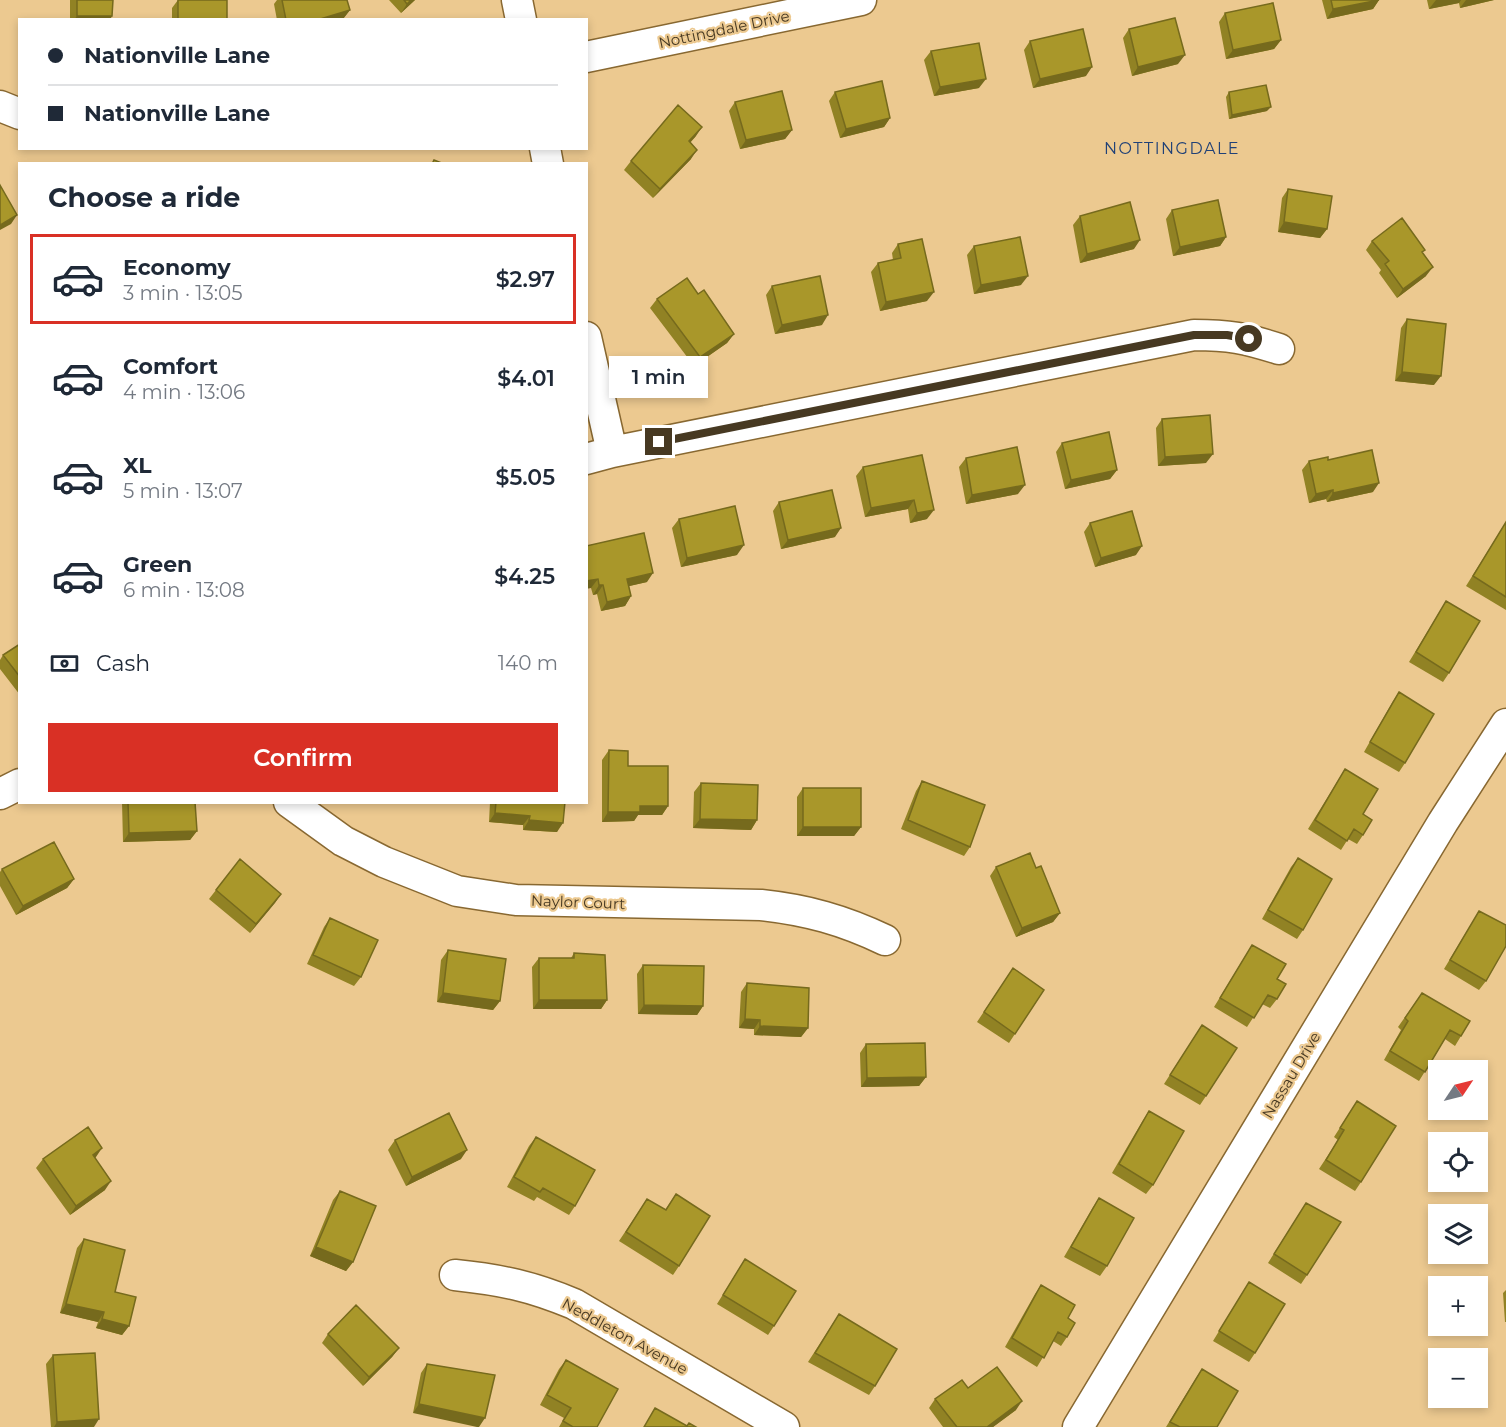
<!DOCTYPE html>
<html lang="en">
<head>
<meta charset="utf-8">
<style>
	body { margin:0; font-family:Montserrat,sans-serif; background:#f6f6f7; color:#1f2937; height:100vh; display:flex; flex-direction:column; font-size:22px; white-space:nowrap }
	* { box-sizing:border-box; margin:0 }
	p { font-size:20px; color:#747a83 }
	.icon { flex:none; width:33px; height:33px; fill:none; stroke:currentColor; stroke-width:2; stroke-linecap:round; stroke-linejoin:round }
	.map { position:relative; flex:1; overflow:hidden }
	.details { position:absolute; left:18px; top:162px; width:570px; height:642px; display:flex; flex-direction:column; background:#fff; border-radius:0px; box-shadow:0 3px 9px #0003 }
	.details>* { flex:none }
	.hud { position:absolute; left:18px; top:18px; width:570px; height:132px; border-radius:0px; box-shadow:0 3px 9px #0003; display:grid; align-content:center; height:132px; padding:0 30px; background:#fff }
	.needle { width:39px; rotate:55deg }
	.controls { position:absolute; left:1428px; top:1060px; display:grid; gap:12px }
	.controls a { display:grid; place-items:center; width:60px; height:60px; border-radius:0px; background:#fff; box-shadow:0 3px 9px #0003; font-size:30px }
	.end { position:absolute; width:27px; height:27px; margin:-14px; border:8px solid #473922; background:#fff; box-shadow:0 0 0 3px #fff }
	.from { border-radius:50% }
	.bubble { position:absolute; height:42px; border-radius:0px; background:#fff; box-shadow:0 3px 9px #0003; font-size:20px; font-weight:600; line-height:42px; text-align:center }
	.hud b { display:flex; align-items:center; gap:21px; height:57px; font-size:22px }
	.hud b+b { border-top:2px solid #e0e1e3 }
	.hud i { width:15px; height:15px; background:#1f2937 }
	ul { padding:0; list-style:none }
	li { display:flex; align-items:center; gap:18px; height:90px; margin:0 12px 9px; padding:0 18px; border:3px solid transparent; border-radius:0px }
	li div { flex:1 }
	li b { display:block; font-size:22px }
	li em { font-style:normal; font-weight:600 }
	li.active { border-color:#d93025 }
	li>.icon { width:54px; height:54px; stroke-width:1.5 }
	h2 { padding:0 30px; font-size:27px; line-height:72px }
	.pay { display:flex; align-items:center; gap:15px; height:66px; padding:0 30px; font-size:22px }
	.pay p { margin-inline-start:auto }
	.button { display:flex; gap:12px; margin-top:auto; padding:12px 30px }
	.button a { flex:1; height:69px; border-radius:0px; background:#d93025; color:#fff; font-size:24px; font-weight:600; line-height:69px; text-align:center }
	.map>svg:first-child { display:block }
</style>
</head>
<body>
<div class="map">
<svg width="1506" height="1427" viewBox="0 0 1506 1427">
	<rect width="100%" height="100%" fill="#ecc990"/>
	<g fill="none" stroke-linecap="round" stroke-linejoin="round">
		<defs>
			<path id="minor" d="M517,0L521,20
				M586,57L861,0
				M0,106L20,114
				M545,148L548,164
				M586,337L612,452
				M586,459L612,452L1194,335C1229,335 1245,338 1279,349
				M0,794L20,784
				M289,802L343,841L384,862L457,891L516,900L761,905C807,910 843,920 885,940
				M455,1275C502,1280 531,1286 574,1304L784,1427
				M1078,1427L1443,822L1506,724"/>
		</defs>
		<use href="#minor" stroke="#886831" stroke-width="33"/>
		<use href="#minor" stroke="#fff" stroke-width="30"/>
	</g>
	<path fill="#918224" d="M70,0H113L110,20H70Z
		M178,0L227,20H172V8Z
		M277,0H347L350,10L343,19L342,20H277L274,4Z
		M389,0H415L401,13Z
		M1322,0H1379L1373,9L1327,19Z
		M1427,0H1494L1460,8L1459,3L1429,9Z
		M1225,13L1281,40L1274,49L1226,59L1219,22Z
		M1129,29L1178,64L1132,76L1123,38Z
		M1030,41L1086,76L1033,88L1024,50Z
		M931,51L979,88L934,96L924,60Z
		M835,92L890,118L884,127L840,138L829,101Z
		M1229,92L1267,111L1229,119L1226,97Z
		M735,102L792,130L785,139L740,149L729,111Z
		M696,136L690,143L691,159L653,198L624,170L631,161Z
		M1288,189L1327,229L1320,238L1278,232L1282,198Z
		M1172,210L1226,237L1220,246L1173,256L1166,219Z
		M1080,216L1134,249L1080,263L1073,225Z
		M1372,241L1426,276L1397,298L1379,273L1381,270L1366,250Z
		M898,244L927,301L880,311L871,272L878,263L893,260L892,253Z
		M974,246L1021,285L974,294L967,255Z
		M772,286L822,325L775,334L766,295Z
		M698,294L734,334L727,343L694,366L650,308L657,299Z
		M1407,319L1434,385L1395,381L1401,328Z
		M1162,419L1206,463L1158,466L1156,428Z
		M1062,443L1117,470L1110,479L1065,489L1056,452Z
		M922,455L927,519L910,523L908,509L865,517L856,476L863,467Z
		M966,458L1018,494L966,504L959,467Z
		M1328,460L1373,492L1327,502L1326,499L1309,503L1302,470L1309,461Z
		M779,502L835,537L781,549L773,511Z
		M679,519L737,555L681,567L672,528Z
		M1506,522V610L1466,586Z
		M1090,523L1136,555L1095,567L1084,532Z
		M586,546L647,582L629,586L631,596L625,606L601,611L597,594L593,595L591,588Z
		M1446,601L1449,673L1443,682L1409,662Z
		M20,644V695L0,669V660L3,655Z
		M1399,692L1405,763L1399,772L1364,752L1393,701Z
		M609,750L628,766L668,806L662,815H638L634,821L602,822V760Z
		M1345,769L1363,814V835L1357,844L1348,839L1341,850L1308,829Z
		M922,781L970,847L964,856L901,829L916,791Z
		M701,783L757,820L751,830L693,828L694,792Z
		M803,788L861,827L854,836H797V797Z
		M122,802H195L197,831L190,840L123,842Z
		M490,802H565L557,832L523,830V825L489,822Z
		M1298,858L1303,930L1297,939L1262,919L1291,867Z
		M996,867L1036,868L1060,913L1053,922L1016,937L990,876Z
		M2,869L74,879L67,888L16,915L0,886V872Z
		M216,890L281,894L250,933L209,899Z
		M1479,911L1486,981L1479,990L1444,969Z
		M330,918L361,977L354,986L307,964L324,927Z
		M1252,945L1277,999L1270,1008L1262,1004L1247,1027L1214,1007Z
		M448,950L500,1001L493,1010L437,1002L441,960Z
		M574,953L607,1000L601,1009H533L532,967L539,958H571Z
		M643,965L703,1006L697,1015L638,1014L637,974Z
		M1013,968L1044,990L1009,1043L977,1022Z
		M747,983L808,1028L801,1037L754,1035V1029L739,1028L741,992Z
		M1422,993L1461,1036L1455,1046L1445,1039L1419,1081L1384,1060L1401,1030L1398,1027Z
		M1202,1025L1206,1096L1200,1105L1164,1084Z
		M866,1044L926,1077L919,1086L861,1087L860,1053Z
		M1357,1101L1361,1182L1355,1191L1319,1169L1338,1140L1334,1137Z
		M1149,1111L1153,1185L1146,1194L1112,1173L1143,1120Z
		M536,1137L575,1206L569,1215L537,1197L534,1201L507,1187L529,1146Z
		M395,1140L461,1159L406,1186L388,1150Z
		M96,1157L95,1158L105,1190L70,1215L36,1168L43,1159Z
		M340,1191L353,1262L346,1271L310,1256L333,1200Z
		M676,1194L679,1266L673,1275L619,1241L647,1199L665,1210Z
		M1099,1198L1107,1266L1100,1276L1064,1257L1093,1207Z
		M1306,1203L1307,1275L1301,1284L1268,1263Z
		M84,1239L115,1292L129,1326L122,1335L96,1328L98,1322L60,1313L77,1248Z
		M745,1259L774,1326L768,1335L717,1304Z
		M1249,1282L1255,1353L1249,1362L1213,1341Z
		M1041,1285L1068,1318L1067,1337L1061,1346L1053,1341L1037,1367L1005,1347L1035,1294Z
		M1506,1290V1322H1505L1503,1293Z
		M839,1314L875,1386L869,1395L808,1362Z
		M328,1334L399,1348L392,1357L363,1386L322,1343Z
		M53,1355L94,1427H51L46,1364Z
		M566,1360L597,1427H559L564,1418L540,1405L559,1369Z
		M427,1364L495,1375L413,1413L421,1373Z
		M1202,1369L1217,1427H1166L1196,1378Z
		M968,1388L1016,1410L993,1427H943L929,1408L935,1399Z"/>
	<path fill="#766a1d" d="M411,0H415L401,13L407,4Z
		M1379,0L1373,9L1327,19L1333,9Z
		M1436,0H1461L1459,3L1429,9Z
		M1466,0H1494L1460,8Z
		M350,10L343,19L317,20Z
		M77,16H112L110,20H74Z
		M1281,40L1274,49L1226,59L1233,50Z
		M1185,55L1178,64L1132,76L1138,67Z
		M1092,67L1086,76L1033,88L1040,79Z
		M986,79L979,88L934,96L940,87Z
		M1271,107L1267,111L1229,119L1232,115Z
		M890,118L884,127L840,138L846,129Z
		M702,127L696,136L682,151L689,141Z
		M792,130L785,139L740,149L746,140Z
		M697,150L691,159L653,198L660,189Z
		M17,215L11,224L0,230V225Z
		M1284,222L1327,229L1320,238L1278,232Z
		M1226,237L1220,246L1173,256L1180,247Z
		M1140,240L1134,249L1080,263L1087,254Z
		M1433,267L1426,276L1397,298L1403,289Z
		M1028,276L1021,285L974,294L981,285Z
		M934,292L927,301L880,311L886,302Z
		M828,315L822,325L775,334L782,325Z
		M734,334L727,343L694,366L700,357Z
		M1402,372L1441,376L1434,385L1395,381Z
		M1213,454L1206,463L1158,466L1165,457Z
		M1117,470L1110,479L1065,489L1071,480Z
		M1379,483L1373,492L1327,502L1333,493Z
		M1025,485L1018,494L966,504L972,495Z
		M1333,490L1326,499L1309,503L1316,494Z
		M914,500L908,509L865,517L871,508Z
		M934,510L927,519L910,523L917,513Z
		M841,528L835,537L781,549L788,540Z
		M744,545L737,555L681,567L687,558Z
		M1142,546L1136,555L1095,567L1101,558Z
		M653,573L647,582L621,588L627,579Z
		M598,579L591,588L586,589V581Z
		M599,585H603L597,594L593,595Z
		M631,596L625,606L601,611L607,602Z
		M640,806H668L662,815H638L634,821L602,822L608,812Z
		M495,813L530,816L523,825L489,822Z
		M700,819L757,820L751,830L693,828Z
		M529,820L563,823L557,832L523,830Z
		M803,827H861L854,836H797Z
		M197,831L190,840L123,842L129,833Z
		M74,879L67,888L16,915L23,906Z
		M281,894L275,903L250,933L256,924Z
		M1060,913L1053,922L1016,937L1022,928Z
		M443,993L500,1001L493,1010L437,1002Z
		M539,1000H607L601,1009H533Z
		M644,1005L703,1006L697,1015L638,1014Z
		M745,1019L760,1020L754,1029L739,1028Z
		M760,1026L808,1028L801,1037L754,1035Z
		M926,1077L919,1086L861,1087L867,1078Z
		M102,1148L96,1157L86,1164L93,1155Z
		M467,1150L461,1159L406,1186L412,1177Z
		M111,1181L105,1190L70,1215L76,1206Z
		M316,1247L353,1262L346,1271L310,1256Z
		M66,1304L104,1312L98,1322L60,1313Z
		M102,1319L129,1326L122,1335L96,1328Z
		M399,1348L392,1357L363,1386L369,1377Z
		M1022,1401L1016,1410L993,1427H987Z
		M419,1404L485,1418L479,1427H477L413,1413Z
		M99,1419L94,1427H54L57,1422Z"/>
	<path fill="#a9972a" stroke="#766a1d" stroke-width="1.5" d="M77,0H113L112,16H77Z
		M178,0H227V20H178Z
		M282,0H347L350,10L317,20H286Z
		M404,0H411L407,4Z
		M1331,0H1379L1333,9Z
		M1273,3L1281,40L1233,50L1225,13Z
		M1175,18L1185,55L1138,67L1129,29Z
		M1083,29L1092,67L1040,79L1030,41Z
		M979,43L986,79L940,87L931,51Z
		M882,81L890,118L846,129L835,92Z
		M1266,85L1271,107L1232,115L1229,92Z
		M782,91L792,130L746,140L735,102Z
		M678,105L702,127L689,141L697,150L660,189L631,161Z
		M434,160L444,164H432Z
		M0,185L17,215L0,225Z
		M1288,189L1332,196L1327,229L1284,222Z
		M1218,200L1226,237L1180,247L1172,210Z
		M1130,202L1140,240L1087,254L1080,216Z
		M1402,218L1425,250L1422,252L1433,267L1403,289L1385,264L1389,261L1372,241Z
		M1020,237L1028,276L981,285L974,246Z
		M922,239L934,292L886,302L878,263L901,258L898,244Z
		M820,276L828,315L782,325L772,286Z
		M687,278L698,294L704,290L734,334L700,357L657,299Z
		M1407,319L1446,324L1441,376L1402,372Z
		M1210,415L1213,454L1165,457L1162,419Z
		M1109,432L1117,470L1071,480L1062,443Z
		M1017,447L1025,485L972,495L966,458Z
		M1372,450L1379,483L1333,493V490L1316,494L1309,461L1328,457V460Z
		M922,455L934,510L917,513L914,500L871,508L863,467Z
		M832,490L841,528L788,540L779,502Z
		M735,506L744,545L687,558L679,519Z
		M1132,511L1142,546L1101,558L1090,523Z
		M1506,522V597L1473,576Z
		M644,533L653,573L627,579L631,596L607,602L603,585H599L598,579L586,581V546Z
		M1446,601L1480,621L1449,673L1416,652Z
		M20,644V677L3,655Z
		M1399,692L1434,714L1405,763L1370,742Z
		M609,750L628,751V766H668V806H640V812H608Z
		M1345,769L1378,789L1363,814L1372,820L1363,835L1354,829L1347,841L1315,820Z
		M922,781L985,805L970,847L908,820Z
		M701,783L758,785L757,820L700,819Z
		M803,788H861V827H803Z
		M128,802H195L197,831L129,833Z
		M496,802H565L563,823L529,820L530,816L495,813Z
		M54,842L74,879L23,906L2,869Z
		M1030,853L1036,868L1041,866L1060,913L1022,928L996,867Z
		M1298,858L1332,879L1303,930L1268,910Z
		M240,859L281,894L256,924L216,890Z
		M1479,911L1506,925V946L1486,981L1450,960Z
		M330,918L378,940L361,977L313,955Z
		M1252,945L1286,964L1277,979L1286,984L1277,999L1268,995L1254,1018L1220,998Z
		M448,950L506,959L500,1001L443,993Z
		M574,953L605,955L607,1000H539V958H574Z
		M643,965L704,966L703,1006L644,1005Z
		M1013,968L1044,990L1015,1034L984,1012Z
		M747,983L809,988L808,1028L760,1026V1020L745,1019Z
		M1422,993L1470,1021L1461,1036L1450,1030L1425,1072L1390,1051L1408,1021L1405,1018Z
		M1202,1025L1237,1048L1206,1096L1170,1075Z
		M925,1043L926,1077L867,1078L866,1044Z
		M1357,1101L1396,1126L1361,1182L1326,1160L1344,1130L1340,1128Z
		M1149,1111L1184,1131L1153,1185L1119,1164Z
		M449,1113L467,1150L412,1177L395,1140Z
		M88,1127L102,1148L93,1155L111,1181L76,1206L43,1159Z
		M536,1137L595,1170L575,1206L543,1188L540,1192L514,1177Z
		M340,1191L376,1206L353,1262L316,1247Z
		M676,1194L710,1216L679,1266L626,1232L647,1199L666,1210Z
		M1099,1198L1134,1218L1107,1266L1071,1247Z
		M1306,1203L1341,1222L1307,1275L1274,1254Z
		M84,1239L125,1250L115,1292L136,1297L129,1326L102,1319L104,1312L66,1304Z
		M745,1259L796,1291L774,1326L723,1295Z
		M1249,1282L1285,1304L1255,1353L1219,1331Z
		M1041,1285L1075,1305L1068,1318L1075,1323L1067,1337L1058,1332L1044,1358L1012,1338Z
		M356,1305L399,1348L369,1377L328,1334Z
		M839,1314L897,1349L875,1386L815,1353Z
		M95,1353L99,1419L57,1422L53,1355Z
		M566,1360L618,1389L597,1427H573L563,1421L571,1408L547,1395Z
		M427,1364L495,1375L485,1418L419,1404Z
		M997,1367L1022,1401L987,1427H957L935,1399L962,1380L968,1388Z
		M1202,1369L1238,1391L1217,1427H1180L1170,1422Z
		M655,1408L687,1426L689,1423L696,1427H644Z"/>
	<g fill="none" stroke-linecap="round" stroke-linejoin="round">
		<path stroke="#473922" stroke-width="8" d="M659,442L1194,335H1227L1249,339"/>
	</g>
	<g text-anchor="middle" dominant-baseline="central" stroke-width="4.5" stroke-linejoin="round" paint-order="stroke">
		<g font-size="15" fill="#473922" stroke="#ecc990">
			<text transform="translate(724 29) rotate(-12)">Nottingdale Drive</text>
			<text transform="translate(578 902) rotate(2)">Naylor Court</text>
			<text transform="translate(1291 1075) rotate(-59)">Nassau Drive</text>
			<text transform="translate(625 1336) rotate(29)">Neddleton Avenue</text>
		</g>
		<g font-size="16" letter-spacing="1.5" fill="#204177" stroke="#ecc990">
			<text x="1172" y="148">NOTTINGDALE</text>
		</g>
	</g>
</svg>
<div class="controls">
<a><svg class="needle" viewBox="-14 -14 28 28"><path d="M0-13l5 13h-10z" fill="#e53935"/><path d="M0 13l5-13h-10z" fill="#747a83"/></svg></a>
<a><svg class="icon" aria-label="locate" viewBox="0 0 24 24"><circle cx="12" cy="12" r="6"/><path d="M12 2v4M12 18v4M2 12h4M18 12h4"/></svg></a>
<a><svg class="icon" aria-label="layers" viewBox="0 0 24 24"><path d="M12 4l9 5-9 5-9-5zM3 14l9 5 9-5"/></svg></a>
<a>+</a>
<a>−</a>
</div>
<i class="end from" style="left:1249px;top:339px"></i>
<i class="end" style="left:659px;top:442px"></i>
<div class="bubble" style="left:609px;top:356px;width:99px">1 min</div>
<div class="hud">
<b><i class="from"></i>Nationville Lane</b>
<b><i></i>Nationville Lane</b>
</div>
<section class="details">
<h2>Choose a ride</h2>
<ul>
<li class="active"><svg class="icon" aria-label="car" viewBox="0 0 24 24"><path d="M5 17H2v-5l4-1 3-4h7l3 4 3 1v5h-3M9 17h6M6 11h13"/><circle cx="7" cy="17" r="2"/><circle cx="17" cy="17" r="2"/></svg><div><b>Economy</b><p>3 min · 13:05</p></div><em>$2.97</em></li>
<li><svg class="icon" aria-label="car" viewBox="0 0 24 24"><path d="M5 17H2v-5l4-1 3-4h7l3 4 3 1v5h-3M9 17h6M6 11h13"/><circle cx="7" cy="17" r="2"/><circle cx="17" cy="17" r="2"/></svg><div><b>Comfort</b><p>4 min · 13:06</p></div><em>$4.01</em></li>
<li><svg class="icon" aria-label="car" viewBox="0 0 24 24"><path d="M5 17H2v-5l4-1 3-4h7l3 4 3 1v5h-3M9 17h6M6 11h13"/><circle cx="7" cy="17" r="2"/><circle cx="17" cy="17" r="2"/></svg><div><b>XL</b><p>5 min · 13:07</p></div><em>$5.05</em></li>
<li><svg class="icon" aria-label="car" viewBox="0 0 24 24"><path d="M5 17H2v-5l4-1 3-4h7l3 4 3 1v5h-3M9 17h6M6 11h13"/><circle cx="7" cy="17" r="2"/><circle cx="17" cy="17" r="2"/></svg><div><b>Green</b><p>6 min · 13:08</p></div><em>$4.25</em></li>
</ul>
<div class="pay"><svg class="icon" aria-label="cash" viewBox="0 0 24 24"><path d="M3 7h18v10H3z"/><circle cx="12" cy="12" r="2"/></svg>Cash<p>140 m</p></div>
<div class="button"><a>Confirm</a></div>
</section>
</div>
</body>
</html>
